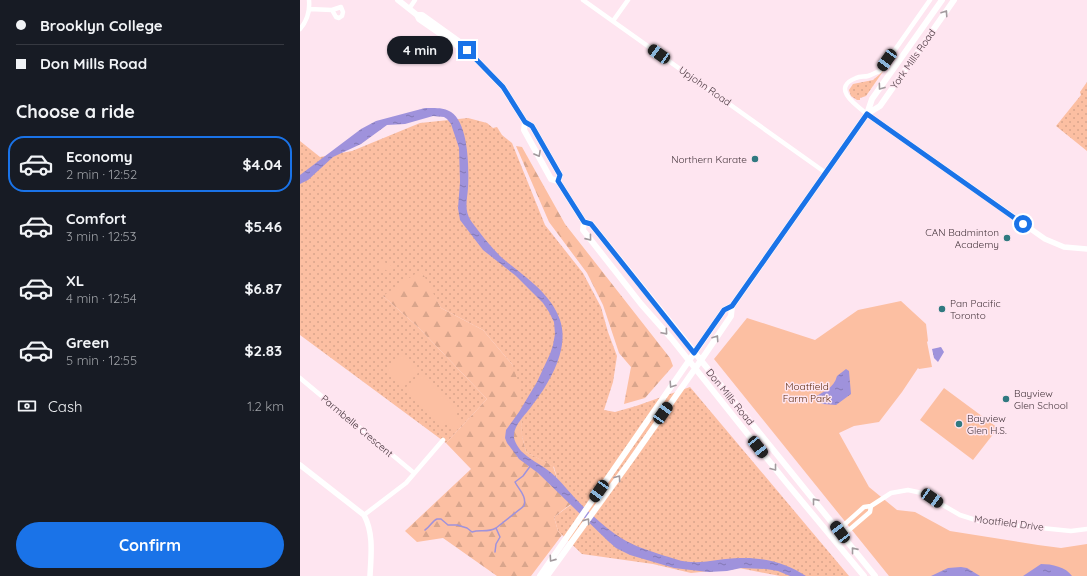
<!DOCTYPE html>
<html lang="en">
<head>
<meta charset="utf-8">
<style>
	body { margin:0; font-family:Quicksand,sans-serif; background:#20242c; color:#f1f3f6; height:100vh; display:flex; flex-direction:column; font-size:15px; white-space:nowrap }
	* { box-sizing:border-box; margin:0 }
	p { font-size:13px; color:#9ea1a6 }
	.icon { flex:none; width:22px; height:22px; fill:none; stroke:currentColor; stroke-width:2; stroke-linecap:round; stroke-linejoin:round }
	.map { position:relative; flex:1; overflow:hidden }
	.side { display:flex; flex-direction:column; background:#171b24; width:300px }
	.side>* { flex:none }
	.guide { display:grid; align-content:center; height:88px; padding:0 16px; background:#171b24 }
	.end { position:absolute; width:18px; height:18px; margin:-9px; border:5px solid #1a73e8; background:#fff; box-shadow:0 0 0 2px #fff }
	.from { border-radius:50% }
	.bubble { position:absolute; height:28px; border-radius:14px; background:#171b24; box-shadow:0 1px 3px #0004; font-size:13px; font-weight:700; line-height:28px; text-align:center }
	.car { position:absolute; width:12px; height:24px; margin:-12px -6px; border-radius:5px; box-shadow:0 0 3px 1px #0007; background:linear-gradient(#222 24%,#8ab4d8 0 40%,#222 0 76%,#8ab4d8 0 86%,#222 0) }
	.guide b { display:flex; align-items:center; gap:14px; height:38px; font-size:15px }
	.guide b+b { border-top:1px solid #363941 }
	.guide i { width:10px; height:10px; background:#f1f3f6 }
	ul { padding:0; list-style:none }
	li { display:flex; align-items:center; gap:12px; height:56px; margin:0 8px 6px; padding:0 8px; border:2px solid transparent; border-radius:16px }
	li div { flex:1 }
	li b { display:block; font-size:15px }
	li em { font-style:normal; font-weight:700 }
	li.active { border-color:#1a73e8 }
	li>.icon { width:36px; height:36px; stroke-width:1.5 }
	h2 { padding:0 16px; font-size:18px; line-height:48px }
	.pay { display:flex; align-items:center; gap:10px; height:44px; padding:0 16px; font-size:15px }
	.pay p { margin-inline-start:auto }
	.primary-button { display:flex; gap:8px; margin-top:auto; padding:8px 16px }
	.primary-button a { flex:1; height:46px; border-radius:24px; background:#1a73e8; color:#fff; font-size:16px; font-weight:700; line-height:46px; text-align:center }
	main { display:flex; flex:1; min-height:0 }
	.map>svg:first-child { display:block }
</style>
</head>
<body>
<main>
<section class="side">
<div class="guide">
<b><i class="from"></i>Brooklyn College</b>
<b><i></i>Don Mills Road</b>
</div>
<h2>Choose a ride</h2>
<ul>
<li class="active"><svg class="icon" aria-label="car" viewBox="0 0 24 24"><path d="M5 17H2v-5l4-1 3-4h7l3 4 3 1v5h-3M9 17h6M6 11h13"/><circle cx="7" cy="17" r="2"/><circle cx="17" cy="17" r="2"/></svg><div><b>Economy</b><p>2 min · 12:52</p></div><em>$4.04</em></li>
<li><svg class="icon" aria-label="car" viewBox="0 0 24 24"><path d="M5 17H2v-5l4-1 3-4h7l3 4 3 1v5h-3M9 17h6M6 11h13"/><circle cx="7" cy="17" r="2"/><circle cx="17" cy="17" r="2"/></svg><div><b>Comfort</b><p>3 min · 12:53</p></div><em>$5.46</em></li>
<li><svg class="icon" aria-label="car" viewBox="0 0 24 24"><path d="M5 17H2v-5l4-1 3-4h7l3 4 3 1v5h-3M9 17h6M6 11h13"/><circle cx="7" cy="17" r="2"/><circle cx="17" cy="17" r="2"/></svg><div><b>XL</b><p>4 min · 12:54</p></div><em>$6.87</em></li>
<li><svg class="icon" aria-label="car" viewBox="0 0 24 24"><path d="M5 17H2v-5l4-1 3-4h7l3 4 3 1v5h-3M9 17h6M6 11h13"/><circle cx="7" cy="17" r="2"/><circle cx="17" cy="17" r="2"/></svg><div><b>Green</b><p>5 min · 12:55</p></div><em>$2.83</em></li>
</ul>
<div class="pay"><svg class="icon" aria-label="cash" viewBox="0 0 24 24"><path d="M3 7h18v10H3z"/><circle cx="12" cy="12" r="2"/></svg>Cash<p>1.2 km</p></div>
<div class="primary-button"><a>Confirm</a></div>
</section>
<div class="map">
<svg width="787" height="576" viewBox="0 0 787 576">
	<defs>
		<pattern id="grass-dots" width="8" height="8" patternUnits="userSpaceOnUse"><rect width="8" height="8" fill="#fcbfa2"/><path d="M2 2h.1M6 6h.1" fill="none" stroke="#d9a58c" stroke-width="1.8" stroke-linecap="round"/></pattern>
		<pattern id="forest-firs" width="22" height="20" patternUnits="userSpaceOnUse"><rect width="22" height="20" fill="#fcbfa2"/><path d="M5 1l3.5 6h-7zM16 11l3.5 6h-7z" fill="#d9a58c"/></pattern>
		<pattern id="water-ripples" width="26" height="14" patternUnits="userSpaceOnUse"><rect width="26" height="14" fill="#9f92dc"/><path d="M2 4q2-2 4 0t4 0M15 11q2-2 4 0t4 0" fill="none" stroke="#8378b4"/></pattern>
	</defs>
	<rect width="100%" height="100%" fill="#fee5f0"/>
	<path fill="url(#grass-dots)" d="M592,57H593L566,96L560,98V100H557L551,96L549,90L553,84L573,80L580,74Z
		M787,82V151L756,126L781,95L780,92Z
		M168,118L187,123L193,128L197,127L202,135L212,143L245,225L283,273L301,307L308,332L317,356L313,382L304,410L315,412L336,406L390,387L549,576H480L439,568L391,573L353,564L282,554L258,531L254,517L276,501L258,482L254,467L226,452L222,436L221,416L212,364L204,355L183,330L141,308L134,296H83L117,326L187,399L146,443L0,335V141L20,157L52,151L120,123Z"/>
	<path fill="url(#forest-firs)" d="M216,146L222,147L265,224L370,358L373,366L345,398L324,404L331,367L319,353L303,305L287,273L249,222Z
		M121,270L141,308L183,330L204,355L212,364L221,390L222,436L226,452L253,466L258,482L276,500L254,517L258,531L262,535L231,576H197L143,538L117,542L105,531L171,469L146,443L187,399L117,326L83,296Z"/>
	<path fill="#fcbfa2" d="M80,260L94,267L92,273L77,266Z
		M601,301L626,324L628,341L627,342L632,367L619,369L618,368L602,392L579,422L554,426L539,433L569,487L597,510L615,512L650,531L738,545L761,548L787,544V576H589L414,359L447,318L515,340L558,310Z
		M102,353L119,372L102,388L85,370Z
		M121,373L157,410L140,426L104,389Z
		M644,388L698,428L673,460L620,420Z
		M154,414L162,423L154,430L146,422Z"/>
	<path fill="url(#water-ripples)" d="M125,108C133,108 144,107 151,112C169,124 169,169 168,188C167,201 164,210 171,221C180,233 189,245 200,256C221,275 250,291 260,320C270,349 249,384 231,407C226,414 214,425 214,435C213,440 218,447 221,451C229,459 240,464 249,471C258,478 266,488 274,497C286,510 300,523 315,534C330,545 347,550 365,556C373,558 382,562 391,562C408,563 423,558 440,558C463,557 487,563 506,576H490L478,571L466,569L441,568L427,571L408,572L374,568L330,555L316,548L308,541L238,473L219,459L207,443L205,438L206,430L219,412L237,382L250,354L253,345L255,334L254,322L249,312L243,303L216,276L183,250L160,220L158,208L160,182L159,148L151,124L147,119L144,117L133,116L105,124L87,125L61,144L33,157L8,180L0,184V175L61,129L76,121Z
		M641,347L644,352L638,362L634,358L632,349Z
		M546,369L549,371L551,394L536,405L523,404L513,398C523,392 534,388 537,376Z
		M741,564C752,564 766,567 772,576H723Z
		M661,567L667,568L680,576H631L648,568Z"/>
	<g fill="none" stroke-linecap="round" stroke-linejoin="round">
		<path stroke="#9f92dc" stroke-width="1.5" d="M125,530C130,527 132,521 137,519H141L148,525H157L167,528L172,532C180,529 187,533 196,528L224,506C227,496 219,490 215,482L223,476L231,465
			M195,552L196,544L200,537L196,528"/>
		<path stroke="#fff" stroke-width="4.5" d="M283,0L526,173
			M9,9L32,10L36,17L39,18L42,16L43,12L41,7L32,10
			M109,9L115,0
			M313,21L328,0
			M0,29C8,20 10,11 9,0
			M567,114C557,106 530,88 556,78C560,76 564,77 568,76C572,75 576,72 580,71L630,0
			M0,378L114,473
			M64,515L106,483L143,440
			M540,532L549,530L570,512L571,506
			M533,538L540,532L545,524L564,507L571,506L591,493L608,490L622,493L660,515L682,522L771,531L787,529"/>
		<path stroke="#fff" stroke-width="5.5" d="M567,114L745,239L764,247L787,249
			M0,465L64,515C74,534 71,555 70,576"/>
		<path stroke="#fff" stroke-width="6" d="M98,0L117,15L119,19L158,46L165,50
			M117,15H122L161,43L167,50L203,87L225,122L232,126L260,175L258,181
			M567,114L580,106L654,0
			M225,122L224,130L251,179L258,181L284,222L291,224L575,576
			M284,222L283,230L341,304L371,338L485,481L564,576
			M240,576L424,310L432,306
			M247,576L331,460L406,353L431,316L432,306L567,114L572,99L642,0"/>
	</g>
	<defs><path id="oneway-chevron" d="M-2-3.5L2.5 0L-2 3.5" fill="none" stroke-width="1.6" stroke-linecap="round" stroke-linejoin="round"/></defs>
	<g stroke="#a29a9e">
		<use href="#oneway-chevron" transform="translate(645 13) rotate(-56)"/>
		<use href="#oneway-chevron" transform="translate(581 87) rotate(126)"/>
		<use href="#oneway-chevron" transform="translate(238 154) rotate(61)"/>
		<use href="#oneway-chevron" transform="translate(289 238) rotate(51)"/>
		<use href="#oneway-chevron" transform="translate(365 332) rotate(49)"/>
		<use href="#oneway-chevron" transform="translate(416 338) rotate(-56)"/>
		<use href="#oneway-chevron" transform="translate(372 385) rotate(124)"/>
		<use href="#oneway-chevron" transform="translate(474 468) rotate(52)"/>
		<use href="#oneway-chevron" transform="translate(318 478) rotate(-54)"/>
		<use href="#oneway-chevron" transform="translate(515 501) rotate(-129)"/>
		<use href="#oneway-chevron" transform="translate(287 521) rotate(-55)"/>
		<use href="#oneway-chevron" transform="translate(554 550) rotate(-129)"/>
		<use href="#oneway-chevron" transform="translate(252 559) rotate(125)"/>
	</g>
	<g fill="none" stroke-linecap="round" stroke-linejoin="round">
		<path stroke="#1a73e8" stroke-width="5" d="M167,50L203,87L225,122L232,126L260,175L258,181L284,222L291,224L394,353L424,310L432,306L567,114L723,224"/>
	</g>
	<g fill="#307980" stroke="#fee5f0" stroke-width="1.5">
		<circle cx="455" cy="159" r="4"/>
		<circle cx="707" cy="238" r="4"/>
		<circle cx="642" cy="309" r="4"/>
		<circle cx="706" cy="399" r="4"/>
		<circle cx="659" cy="424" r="4"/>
	</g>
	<g text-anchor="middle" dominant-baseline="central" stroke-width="3" stroke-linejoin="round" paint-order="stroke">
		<g font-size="10" fill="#46363d" stroke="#fee5f0">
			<text transform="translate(613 59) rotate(-55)">York Mills Road</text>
			<text transform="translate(405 86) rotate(35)">Upjohn Road</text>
			<text transform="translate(430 397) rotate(51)">Don Mills Road</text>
			<text transform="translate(57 426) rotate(40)">Parmbelle Crescent</text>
			<text transform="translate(709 523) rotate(7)">Moatfield Drive</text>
		</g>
		<g font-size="10" fill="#46363d" stroke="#fee5f0" text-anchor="start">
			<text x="447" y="159" text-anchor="end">Northern Karate</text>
			<text x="699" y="232" text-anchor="end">CAN Badminton<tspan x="699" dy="12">Academy</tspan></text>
			<text x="650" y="303">Pan Pacific<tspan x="650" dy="12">Toronto</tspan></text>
			<text x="714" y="393">Bayview<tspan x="714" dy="12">Glen School</tspan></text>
			<text x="667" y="418">Bayview<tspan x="667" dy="12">Glen H.S.</tspan></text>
		</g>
		<g font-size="10" fill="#5d2c10" stroke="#fee5f0">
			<text x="507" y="386">Moatfield<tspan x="507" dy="12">Farm Park</tspan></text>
		</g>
	</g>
</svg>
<i class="end from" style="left:723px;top:224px"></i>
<i class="end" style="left:167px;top:50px"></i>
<div class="bubble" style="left:87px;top:36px;width:66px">4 min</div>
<i class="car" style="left:359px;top:54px;rotate:305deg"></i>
<i class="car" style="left:587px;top:60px;rotate:216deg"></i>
<i class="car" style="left:363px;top:413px;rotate:35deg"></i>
<i class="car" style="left:458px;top:447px;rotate:142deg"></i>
<i class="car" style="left:299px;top:491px;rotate:215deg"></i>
<i class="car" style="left:632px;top:498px;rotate:124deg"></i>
<i class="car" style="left:540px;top:532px;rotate:323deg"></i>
</div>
</main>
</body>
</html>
